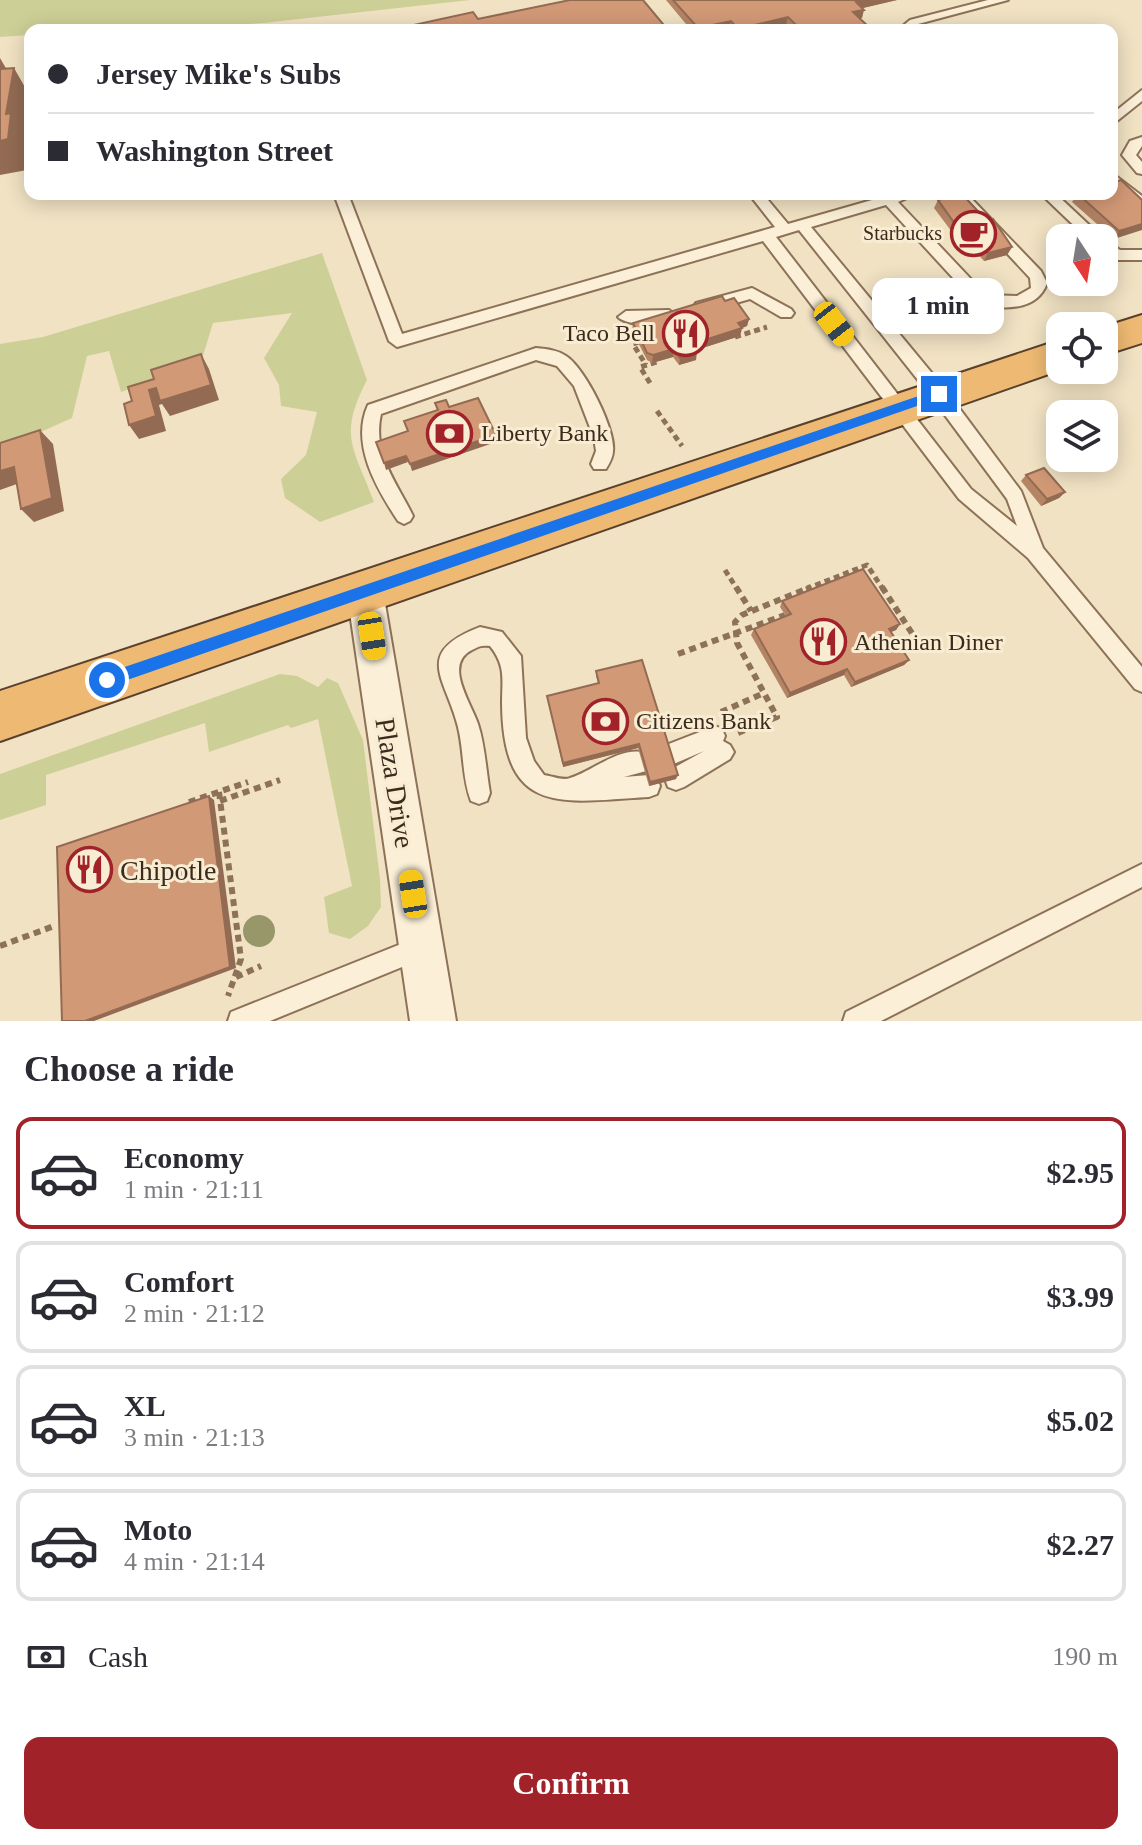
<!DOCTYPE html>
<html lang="en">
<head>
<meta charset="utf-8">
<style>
	body { margin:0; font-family:"Times New Roman",serif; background:#f7f7f7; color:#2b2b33; height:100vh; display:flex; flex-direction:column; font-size:30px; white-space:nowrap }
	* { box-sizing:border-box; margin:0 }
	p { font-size:26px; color:#7c7c81 }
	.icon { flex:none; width:44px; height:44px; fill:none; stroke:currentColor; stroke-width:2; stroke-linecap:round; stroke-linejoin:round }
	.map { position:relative; height:1021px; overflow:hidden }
	.side { display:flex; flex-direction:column; background:#fff; flex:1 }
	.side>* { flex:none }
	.hud { position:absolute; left:24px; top:24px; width:1094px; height:176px; border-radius:16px; box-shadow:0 4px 20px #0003; display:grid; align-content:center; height:176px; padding:0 24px; background:#fff }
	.needle { width:52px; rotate:168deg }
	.buttons { position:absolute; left:1046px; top:224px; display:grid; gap:16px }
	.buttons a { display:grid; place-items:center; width:72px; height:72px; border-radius:16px; background:#fff; box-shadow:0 4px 20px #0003; font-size:40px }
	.end { position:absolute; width:36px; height:36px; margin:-18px; border:10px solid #1a73e8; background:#fff; box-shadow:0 0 0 4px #fff }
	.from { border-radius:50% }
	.bubble { position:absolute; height:56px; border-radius:16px; background:#fff; box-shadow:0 4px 20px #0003; font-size:26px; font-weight:700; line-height:56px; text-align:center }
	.car { position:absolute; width:24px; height:48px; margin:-24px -12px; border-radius:10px; box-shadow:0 0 6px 2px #0007; background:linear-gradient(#f5c518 24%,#345 0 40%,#f5c518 0 76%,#345 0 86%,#f5c518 0) }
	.hud b { display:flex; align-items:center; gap:28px; height:76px; font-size:30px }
	.hud b+b { border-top:2px solid #e1e1e2 }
	.hud i { width:20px; height:20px; background:#2b2b33 }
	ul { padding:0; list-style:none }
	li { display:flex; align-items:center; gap:24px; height:112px; margin:0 16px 12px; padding:0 8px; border:4px solid #e1e1e2; border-radius:16px }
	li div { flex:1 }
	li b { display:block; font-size:30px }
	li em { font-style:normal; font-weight:700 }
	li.on { border-color:#a12329 }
	li>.icon { width:72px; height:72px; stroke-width:1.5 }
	h2 { padding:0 24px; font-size:36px; line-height:96px }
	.pay { display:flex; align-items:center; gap:20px; height:88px; padding:0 24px; font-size:30px }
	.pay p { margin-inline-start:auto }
	.primary-button { display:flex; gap:16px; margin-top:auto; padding:16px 24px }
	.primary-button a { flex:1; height:92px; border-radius:16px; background:#a12329; color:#fff; font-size:32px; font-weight:700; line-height:92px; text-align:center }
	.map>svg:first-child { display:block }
</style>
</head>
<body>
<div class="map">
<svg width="1142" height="1021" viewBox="0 0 1142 1021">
	<rect width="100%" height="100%" fill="#f1e2c3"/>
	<path fill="#ccd096" d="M0,0H470L263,23L134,30H30V35L0,37Z
		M322,253L367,380C338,436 353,446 374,502L320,522L285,498L281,479L306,455L317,412L281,406L279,385L264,358L292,313L213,323L201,362L121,392L109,351L87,356L72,418L0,450V344L43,337Z
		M280,674L297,676L318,687L327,678L338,683L363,740L380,879L381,907L368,926L350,939L329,933L324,897L352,886L318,719L291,728L288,725L209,752L205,723L46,775V805L0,820V774Z"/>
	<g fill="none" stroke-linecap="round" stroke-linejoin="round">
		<defs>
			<path id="service" d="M988,0H1008L918,24L911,30H898L910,20Z
				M1142,90V101L1112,125V114Z
				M1142,137V146L1136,155L1142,162V174L1137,173L1122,155L1130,141Z
				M1112,173L1142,196V209L1112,184Z
				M334,194H348L402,334L775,227L749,194H763L788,224L893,194H916L898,202L986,295L1017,296L1031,288L1030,278L952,194H967L1041,271L1047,283C1037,312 1001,310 976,303L886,205L811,227L945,389L1021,491L1043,548L1142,667V692L1135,689L1028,558L959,499L763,241L397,347L389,341ZM799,230L933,399L1007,499L1017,526L971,489L776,237Z
				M1041,194H1056L1103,238H1087Z
				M1104,240L1120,250H1142V260H1117L1104,252Z
				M752,288L791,309L794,313L791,317H781L750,299L701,313L693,307L696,303Z
				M669,310L677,316C667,326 628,327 618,317L626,311Z
				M536,348C547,349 557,350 566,356C585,368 616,430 613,451C613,457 609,464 606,469H594L591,464L596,451L594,438L574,386L557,366L536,360L381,414C372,454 397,483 413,516L410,521L404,524L398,521C377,489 350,444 368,405Z
				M480,627L502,632L521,656L526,738L534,761L544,775C552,776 563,781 570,778C594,771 622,743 650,754L653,762L650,770L624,777L649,775L657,778L660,786L657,794L649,797C561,802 503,818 502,703C502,679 506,666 490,646C482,645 479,646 472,650C443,664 471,703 478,724C485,745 486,770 490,793L487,801L479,804L471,801C462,778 464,751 458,727C446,678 412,653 480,627Z
				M715,726L722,729L725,736L723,741L730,745L734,752L730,759L684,787L676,790L668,787L665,779L668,771L704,751L669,766L661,763L658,755L661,747Z
				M1142,864V887L881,1021H843L846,1012Z
				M421,936L429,940L433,948L429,956L270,1021H228L231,1012Z"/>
			<path id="minor" d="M365,576L378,581L383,592L456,1021H410L347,592L352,581Z"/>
			<path id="trunk" d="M1142,315V343L1104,355V327Z
				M1060,340V370L0,741V691Z"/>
		</defs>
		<use href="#service" stroke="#8d7258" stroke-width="4"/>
		<use href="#minor" stroke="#8d7258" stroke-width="4"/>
		<use href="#trunk" stroke="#5a402d" stroke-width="4"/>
		<path stroke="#8d7258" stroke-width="5" stroke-dasharray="6 4" stroke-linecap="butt" d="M735,337L767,327
			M639,342L633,344L646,365
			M650,383L640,367L657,362
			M657,411L682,446
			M725,570L737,589
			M806,589L867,565L883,589"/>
		<path stroke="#8d7258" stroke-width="6" stroke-dasharray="7 5" stroke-linecap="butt" d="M736,587L751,611
			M882,587L917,641L895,650
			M678,654L785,615
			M721,712L764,693
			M738,733L777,717L737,643L735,622L742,615L811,587
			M219,792L241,959L228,996
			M220,801L280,780
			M189,802L248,782
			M0,946L54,926
			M236,977L261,966"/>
		<use href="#service" fill="#fbefd7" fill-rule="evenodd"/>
		<use href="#minor" fill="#fbefd7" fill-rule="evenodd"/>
		<use href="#trunk" fill="#eeba73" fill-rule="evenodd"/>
	</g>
	<circle fill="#97976a" cx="259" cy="931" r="16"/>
	<path fill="#b58465" d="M666,0H897L863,8L862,18H860L872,30H791L786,25L766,30H731L729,29L724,30H691Z
		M1077,194L1142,200L1114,239L1072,202Z
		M938,200L987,221L1012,247L1007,255L984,261L963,238L955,236L934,208Z
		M725,301L749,319L747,326L742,328L740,336L696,350V360L679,365L673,357L652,363L647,360L632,331L633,323Z
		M1026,475L1065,492L1059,498L1041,506L1021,481Z
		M782,601L900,624L896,630L891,632L909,660L904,665L851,687L844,675L787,698L751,635L754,629L786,616L780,607Z
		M596,671L676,779L649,786L638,748L563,767L547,696L598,683L596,676Z"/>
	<path fill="#936b53" d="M864,0H897L854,10L856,2Z
		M864,10L862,18L851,20L853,12Z
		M788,17L786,25L766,30H738V29Z
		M731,21L729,29L724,30H698V28Z
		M0,58L7,70L0,87Z
		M14,68L30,96V109L26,138L29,143L27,170L0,175V141L6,114Z
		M1142,224V230L1114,239L1119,231Z
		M1012,247L1007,255L984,261L988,253Z
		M749,319L747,326L742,328L740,336L690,352L692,344L738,323Z
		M674,349L673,357L652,363L653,355Z
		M697,352L696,360L679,365L680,358Z
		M201,354L209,369L219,400L170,416L162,404L159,405L166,431L139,439L129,425L149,390Z
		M40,430L53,444L64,511L34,522L21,509Z
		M496,435V442L412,471L410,464Z
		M406,456L408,462L386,470L384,463Z
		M14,467L28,480L0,490V471Z
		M1065,492L1059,498L1041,506L1047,499Z
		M900,624L896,630L884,635L889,629Z
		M909,660L904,665L851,687L855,682Z
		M847,669L844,675L787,698L790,693Z
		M639,744L638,748L563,767V763Z
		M678,775L676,779L649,786L650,782Z
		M209,796L214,800L236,968L94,1021H85Z"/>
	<path fill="#d29976" stroke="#936b53" stroke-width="2" d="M570,0H643L668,30H391L473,12L478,19Z
		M673,0H864L856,2L864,10L853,12L872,30H801L788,17L738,29L731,21L698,28Z
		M14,68L6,114L11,113L8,139L0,141V69Z
		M1121,180L1142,200V224L1119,231L1078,194H1112V183Z
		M962,194L987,221L993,219L1012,247L988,253L967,230L958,228L938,200Z
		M722,296L725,301L734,298L749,319L738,323L742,328L692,344L697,352L680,358L674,349L653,355L647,353L633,323Z
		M201,354L211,385L160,401L156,388L149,390L156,416L129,425L124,404L132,401L128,387L154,379L151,370Z
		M478,398L496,435L410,464L406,456L384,463L376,442L408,431L404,421L438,410L435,403L446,400L449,407Z
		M40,430L52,498L21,509L14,467L0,471V443Z
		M1044,468L1065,492L1047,499L1026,475Z
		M863,569L900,624L889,629L909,660L855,682L847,669L790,693L754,629L791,614L782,601Z
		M642,660L678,775L650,782L639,744L563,763L547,696L599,683L596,671Z
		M209,796L230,967L85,1021H62L57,847Z"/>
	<path fill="#1a73e8" d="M939,389L945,394L943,397L107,687L100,680L107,673Z"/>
	<defs>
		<symbol id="cafe-ring" viewBox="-11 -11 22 22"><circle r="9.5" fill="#f8ecd3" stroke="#a12329" stroke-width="1.5"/><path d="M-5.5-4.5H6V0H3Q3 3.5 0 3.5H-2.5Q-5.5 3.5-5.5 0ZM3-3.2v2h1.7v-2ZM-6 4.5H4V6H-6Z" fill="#a12329"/></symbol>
		<symbol id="restaurant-ring" viewBox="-11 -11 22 22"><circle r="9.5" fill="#f8ecd3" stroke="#a12329" stroke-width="1.5"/><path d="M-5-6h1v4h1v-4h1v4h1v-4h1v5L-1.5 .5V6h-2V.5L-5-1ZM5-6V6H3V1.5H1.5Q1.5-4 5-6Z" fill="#a12329"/></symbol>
		<symbol id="bank-ring" viewBox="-11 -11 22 22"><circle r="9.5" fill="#f8ecd3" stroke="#a12329" stroke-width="1.5"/><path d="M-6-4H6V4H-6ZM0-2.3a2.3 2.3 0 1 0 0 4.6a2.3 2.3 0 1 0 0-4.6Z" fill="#a12329"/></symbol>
	</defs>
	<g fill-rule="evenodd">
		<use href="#cafe-ring" x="948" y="208" width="51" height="51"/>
		<use href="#restaurant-ring" x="660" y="308" width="51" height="51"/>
		<use href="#bank-ring" x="424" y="408" width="51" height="51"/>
		<use href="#restaurant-ring" x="798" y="616" width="51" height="51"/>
		<use href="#bank-ring" x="580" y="696" width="51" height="51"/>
		<use href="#restaurant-ring" x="64" y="844" width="51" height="51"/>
	</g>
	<g text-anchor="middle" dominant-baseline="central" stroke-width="6" stroke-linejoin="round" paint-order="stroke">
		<g font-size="20" fill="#3c2b1d" stroke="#f8ecd3" text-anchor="end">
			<text x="942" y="233">Starbucks</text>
		</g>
		<g font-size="24" fill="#3c2b1d" stroke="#f8ecd3" text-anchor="start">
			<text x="655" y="333" text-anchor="end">Taco Bell</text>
			<text x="481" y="433">Liberty Bank</text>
			<text x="854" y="642">Athenian Diner</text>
			<text x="636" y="721">Citizens Bank</text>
		</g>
		<g font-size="28" fill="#3c2b1d" stroke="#f8ecd3">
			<text transform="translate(395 783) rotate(81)">Plaza Drive</text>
		</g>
		<g font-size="28" fill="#3c2b1d" stroke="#f8ecd3" text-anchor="start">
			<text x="120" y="870">Chipotle</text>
		</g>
	</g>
</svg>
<div class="buttons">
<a><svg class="needle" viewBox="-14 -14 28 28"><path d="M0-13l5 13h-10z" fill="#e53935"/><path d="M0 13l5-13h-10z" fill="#7c7c81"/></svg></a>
<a><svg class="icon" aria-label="locate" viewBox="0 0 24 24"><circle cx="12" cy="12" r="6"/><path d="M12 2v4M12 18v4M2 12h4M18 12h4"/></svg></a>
<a><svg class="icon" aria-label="layers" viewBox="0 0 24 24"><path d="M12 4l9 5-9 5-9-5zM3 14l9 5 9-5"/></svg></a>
</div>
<i class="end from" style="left:107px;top:680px"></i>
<i class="end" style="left:939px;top:394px"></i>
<div class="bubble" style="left:872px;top:278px;width:132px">1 min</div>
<i class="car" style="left:834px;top:324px;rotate:142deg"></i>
<i class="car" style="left:372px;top:636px;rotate:171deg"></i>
<i class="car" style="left:413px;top:894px;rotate:351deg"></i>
<div class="hud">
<b><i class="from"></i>Jersey Mike's Subs</b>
<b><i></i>Washington Street</b>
</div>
</div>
<section class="side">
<h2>Choose a ride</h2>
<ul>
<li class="on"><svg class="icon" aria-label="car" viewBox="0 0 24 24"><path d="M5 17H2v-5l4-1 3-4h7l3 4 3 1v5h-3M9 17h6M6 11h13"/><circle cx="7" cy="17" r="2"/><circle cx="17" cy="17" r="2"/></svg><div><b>Economy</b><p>1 min · 21:11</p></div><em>$2.95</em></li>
<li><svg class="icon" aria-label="car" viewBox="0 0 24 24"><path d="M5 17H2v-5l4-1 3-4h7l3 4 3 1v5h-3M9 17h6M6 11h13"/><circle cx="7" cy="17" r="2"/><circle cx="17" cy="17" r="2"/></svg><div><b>Comfort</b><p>2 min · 21:12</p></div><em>$3.99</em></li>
<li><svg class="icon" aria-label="car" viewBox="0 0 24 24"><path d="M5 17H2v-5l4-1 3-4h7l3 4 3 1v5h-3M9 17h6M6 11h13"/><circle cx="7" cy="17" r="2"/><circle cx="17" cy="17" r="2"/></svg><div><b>XL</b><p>3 min · 21:13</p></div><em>$5.02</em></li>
<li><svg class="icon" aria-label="car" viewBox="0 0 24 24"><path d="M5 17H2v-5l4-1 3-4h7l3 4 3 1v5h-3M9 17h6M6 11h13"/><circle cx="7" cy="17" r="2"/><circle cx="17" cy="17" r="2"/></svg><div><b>Moto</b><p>4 min · 21:14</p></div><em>$2.27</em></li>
</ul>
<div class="pay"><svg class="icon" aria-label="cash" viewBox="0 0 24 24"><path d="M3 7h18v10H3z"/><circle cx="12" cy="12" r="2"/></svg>Cash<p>190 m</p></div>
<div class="primary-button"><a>Confirm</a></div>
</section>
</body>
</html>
